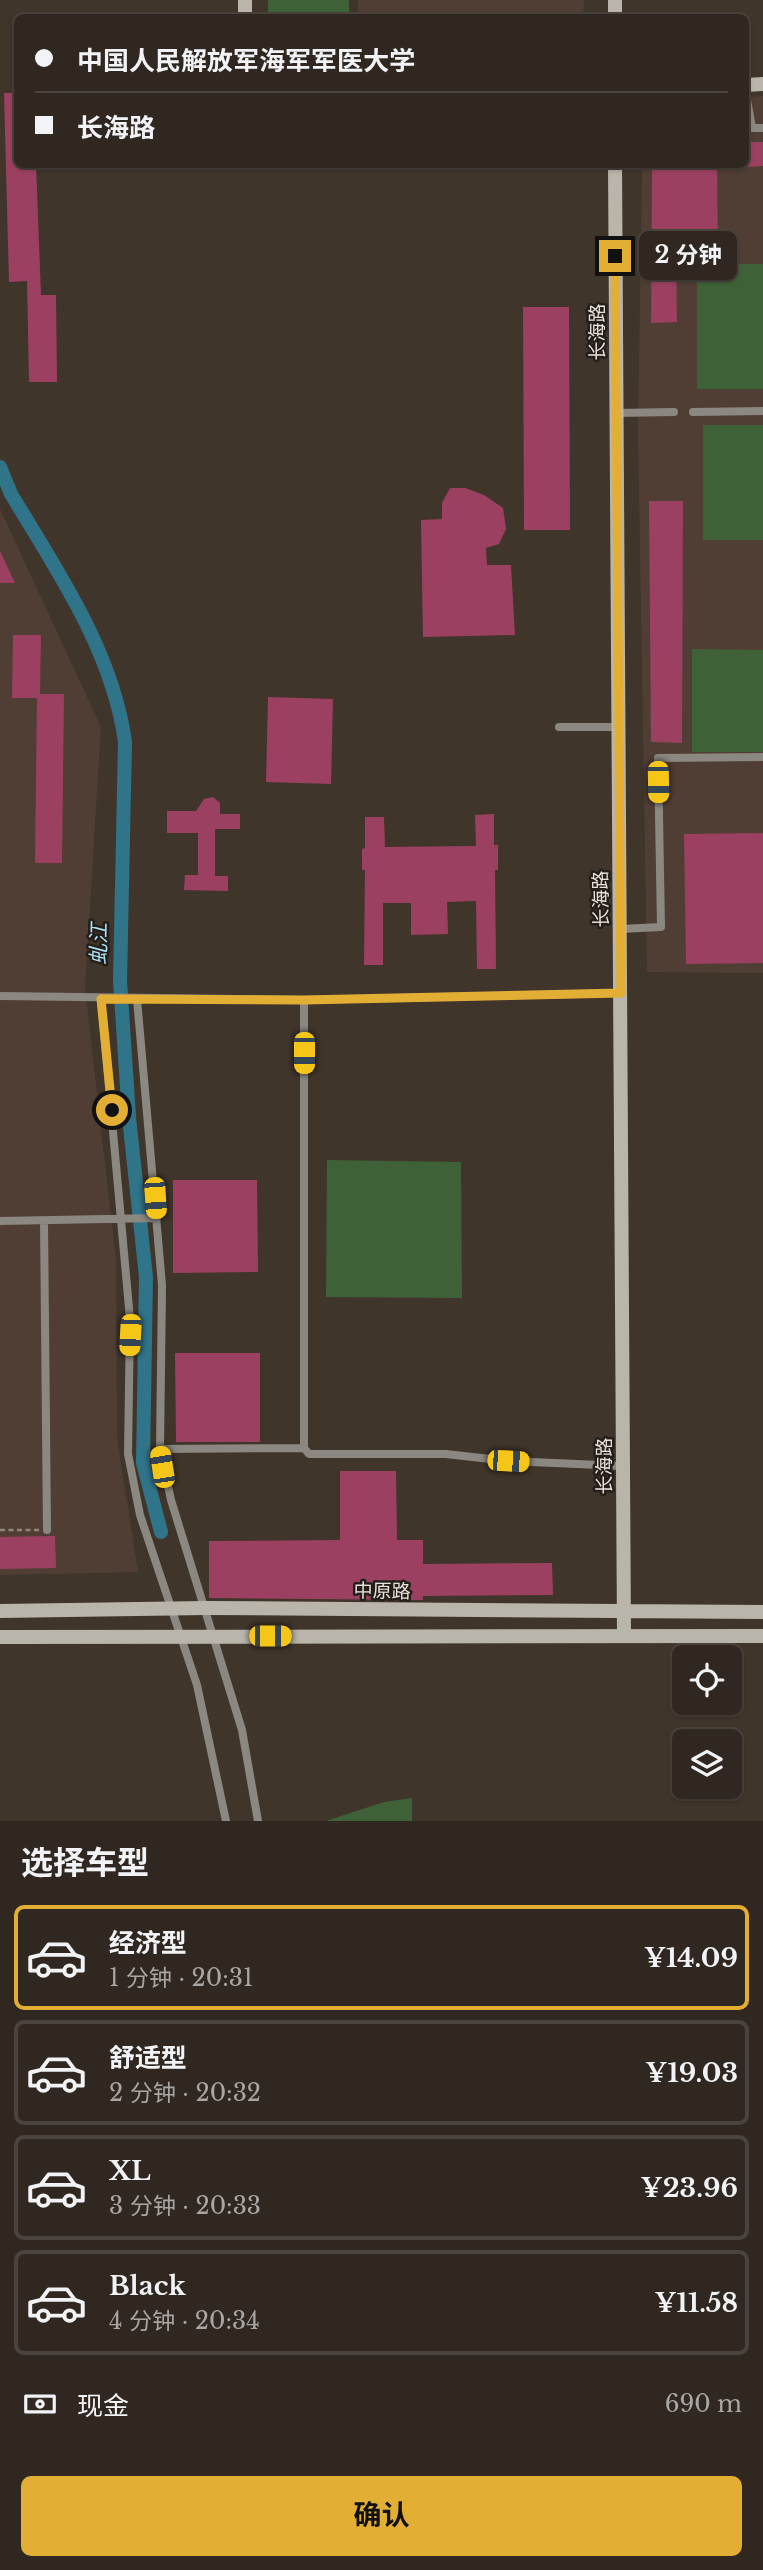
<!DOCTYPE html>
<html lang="zh">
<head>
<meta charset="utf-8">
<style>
	body { margin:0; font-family:"Libre Baskerville","Noto Sans SC",serif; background:#3c342d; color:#f1f3f6; height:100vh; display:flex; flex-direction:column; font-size:26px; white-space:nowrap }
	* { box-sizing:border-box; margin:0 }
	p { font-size:23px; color:#a8a6a5 }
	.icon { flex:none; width:38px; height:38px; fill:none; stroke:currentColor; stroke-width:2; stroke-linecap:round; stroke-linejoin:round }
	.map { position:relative; height:1821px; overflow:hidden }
	.panel { display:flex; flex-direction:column; background:#302820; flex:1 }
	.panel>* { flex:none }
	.hud { position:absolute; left:14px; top:14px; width:735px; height:154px; border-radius:10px; box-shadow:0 2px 5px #0004,0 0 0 2px #4b443e; display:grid; align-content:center; height:154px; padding:0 21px; background:#302820 }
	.buttons { position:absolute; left:672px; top:1645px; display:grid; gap:14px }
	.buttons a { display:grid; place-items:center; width:70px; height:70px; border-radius:10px; background:#302820; box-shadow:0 2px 5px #0004,0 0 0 2px #4b443e; font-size:35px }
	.end { position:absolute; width:32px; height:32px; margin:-16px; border:9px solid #e2af34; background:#111; box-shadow:0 0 0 4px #111 }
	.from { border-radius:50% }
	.bubble { position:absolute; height:49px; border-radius:10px; background:#302820; box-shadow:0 2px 5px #0004,0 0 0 2px #4b443e; font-size:23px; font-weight:700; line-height:49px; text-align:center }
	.car { position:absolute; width:21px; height:42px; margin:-21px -10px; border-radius:9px; box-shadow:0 0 5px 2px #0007; background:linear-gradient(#f5c518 24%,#345 0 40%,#f5c518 0 76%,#345 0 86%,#f5c518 0) }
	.hud b { display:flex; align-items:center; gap:24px; height:66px; font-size:26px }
	.hud b+b { border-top:2px solid #4b443e }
	.hud i { width:18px; height:18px; background:#f1f3f6 }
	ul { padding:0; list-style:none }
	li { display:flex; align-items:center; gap:21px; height:105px; margin:0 14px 10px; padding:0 7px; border:4px solid #4b443e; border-radius:10px }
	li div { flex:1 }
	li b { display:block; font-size:26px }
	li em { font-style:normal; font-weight:700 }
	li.selected { border-color:#e2af34 }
	li>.icon { width:63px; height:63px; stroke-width:1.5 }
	h2 { padding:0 21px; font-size:32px; line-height:84px }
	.pay { display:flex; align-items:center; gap:18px; height:77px; padding:0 21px; font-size:26px }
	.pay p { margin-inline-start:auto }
	.primary-button { display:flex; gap:14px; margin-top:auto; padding:14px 21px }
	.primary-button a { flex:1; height:80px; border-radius:10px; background:#e2af34; color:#111; font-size:28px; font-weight:700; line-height:80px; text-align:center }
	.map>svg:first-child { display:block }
</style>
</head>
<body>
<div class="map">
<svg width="763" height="1821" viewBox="0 0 763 1821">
	<rect width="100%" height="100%" fill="#40352b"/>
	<path fill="#503e34" d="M358,0H584L583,17H358Z
		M763,96V973L647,972L638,431L642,165L746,164V97Z
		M0,509L101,727L85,988L116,1260L117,1438L138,1572L0,1575Z"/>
	<path fill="#3f6138" d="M268,0H349V17H268Z
		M697,264H763V389H697Z
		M703,425H763V540H703Z
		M692,649L763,650V752H692Z
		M327,1160L461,1162L462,1298L326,1297Z
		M412,1798V1821H326L384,1802Z"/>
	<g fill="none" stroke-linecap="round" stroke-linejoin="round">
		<path stroke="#30748a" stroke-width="14" d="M0,467L11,494C57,570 113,652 125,742L120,981L129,1117L146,1277L143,1463L161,1532"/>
	</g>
	<path fill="#9b4061" d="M4,93H18V164H36L41,295H56L57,382H29L27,281L9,282Z
		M746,142H763V166L746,167Z
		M652,164H717L718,257H676L677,322L651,323Z
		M523,307H569L570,530H524Z
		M450,488H465L484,495L503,508L506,529L499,544L486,548L487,565H511L515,635L423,637L421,520L442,519V503Z
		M649,501H683L682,743L651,742Z
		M0,551L15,583H0Z
		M13,635H41L40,694H64L62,863H35L37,698H12Z
		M268,697L333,699L331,784L266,782Z
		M213,797L220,803V814H240V829H215V876H228V891L184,890L185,875H198V833H167V811H196L204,799Z
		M494,814V845H498V870H495L496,969H477L476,901L447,902L448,934L411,935V903H383V965H364L365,870H362V849L365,848V817H384L385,847L476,846L475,815Z
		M763,833V963L686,964L684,834Z
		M173,1180H257L258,1272L173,1273Z
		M175,1353H260V1442H176Z
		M340,1471H396L397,1540H423V1564L552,1563L553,1595L423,1596V1600L209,1598V1541L340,1540Z
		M50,1536H55L56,1568L0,1569V1537Z"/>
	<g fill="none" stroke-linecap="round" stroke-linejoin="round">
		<path stroke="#90867e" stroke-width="2.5" stroke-dasharray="5 3.5" stroke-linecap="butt" d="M0,1530H39"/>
		<path stroke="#8a8881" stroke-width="8" d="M746,94L752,128H763
			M693,412L763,411
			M617,413L674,412
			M559,727H619
			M621,929L661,927L658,758L763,757
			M0,996L304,1000L621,993
			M101,999L130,1319L128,1454L140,1515L197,1685L226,1821
			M137,999L162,1285L160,1449L171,1500L242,1730L258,1821
			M0,1221L157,1218
			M44,1221L47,1530
			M304,1448L309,1454H446L508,1461L623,1466
			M160,1449L304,1448V1000"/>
		<path stroke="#b9b5aa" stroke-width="14" d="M245,0V18
			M615,18V0
			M746,85L763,84
			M615,164L624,1634
			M0,1611L206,1608L763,1612
			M0,1637L763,1636"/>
	</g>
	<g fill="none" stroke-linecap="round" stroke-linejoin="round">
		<path stroke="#e2af34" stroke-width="9" d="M112,1110L101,999L304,1000L621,993L615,256"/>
	</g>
	<g text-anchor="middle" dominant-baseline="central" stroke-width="5" stroke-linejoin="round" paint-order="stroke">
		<g font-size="19" fill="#e8e0da" stroke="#231e19">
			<text transform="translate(597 332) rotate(-90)">长海路</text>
			<text transform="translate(601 899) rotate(-91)">长海路</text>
			<text transform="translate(604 1466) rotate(-90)">长海路</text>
			<text transform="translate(382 1591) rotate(1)">中原路</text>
		</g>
		<g font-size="21" font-style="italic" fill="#aae1f5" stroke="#231e19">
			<text transform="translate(99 944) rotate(-89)">虬江</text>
		</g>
	</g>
</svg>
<div class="buttons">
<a><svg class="icon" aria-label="locate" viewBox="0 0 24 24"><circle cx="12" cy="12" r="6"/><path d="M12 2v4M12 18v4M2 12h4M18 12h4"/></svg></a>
<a><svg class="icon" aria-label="layers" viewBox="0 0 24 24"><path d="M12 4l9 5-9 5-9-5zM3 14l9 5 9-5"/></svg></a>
</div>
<i class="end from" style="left:112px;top:1110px"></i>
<i class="end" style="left:615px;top:256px"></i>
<div class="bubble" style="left:639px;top:231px;width:98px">2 分钟</div>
<i class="car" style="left:658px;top:782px;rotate:179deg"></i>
<i class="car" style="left:304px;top:1053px;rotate:180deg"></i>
<i class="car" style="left:155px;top:1198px;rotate:176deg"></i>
<i class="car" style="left:130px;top:1335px;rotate:183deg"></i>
<i class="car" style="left:508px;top:1461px;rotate:93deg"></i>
<i class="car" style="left:162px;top:1467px;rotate:351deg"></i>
<i class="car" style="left:270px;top:1636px;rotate:90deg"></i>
<div class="hud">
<b><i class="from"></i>中国人民解放军海军军医大学</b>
<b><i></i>长海路</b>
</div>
</div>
<section class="panel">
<h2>选择车型</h2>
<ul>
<li class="selected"><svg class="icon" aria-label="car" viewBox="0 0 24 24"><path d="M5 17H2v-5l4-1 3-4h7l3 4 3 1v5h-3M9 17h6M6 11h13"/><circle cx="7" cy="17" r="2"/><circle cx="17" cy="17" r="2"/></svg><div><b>经济型</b><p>1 分钟 · 20:31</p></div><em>¥14.09</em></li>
<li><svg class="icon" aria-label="car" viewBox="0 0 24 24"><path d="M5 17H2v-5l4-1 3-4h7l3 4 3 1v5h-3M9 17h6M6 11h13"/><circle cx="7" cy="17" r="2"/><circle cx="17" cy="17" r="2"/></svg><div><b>舒适型</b><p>2 分钟 · 20:32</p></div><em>¥19.03</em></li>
<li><svg class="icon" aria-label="car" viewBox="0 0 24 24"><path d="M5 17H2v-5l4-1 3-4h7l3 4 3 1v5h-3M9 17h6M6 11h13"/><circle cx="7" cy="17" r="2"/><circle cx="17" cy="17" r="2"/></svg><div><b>XL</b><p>3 分钟 · 20:33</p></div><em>¥23.96</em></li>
<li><svg class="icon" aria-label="car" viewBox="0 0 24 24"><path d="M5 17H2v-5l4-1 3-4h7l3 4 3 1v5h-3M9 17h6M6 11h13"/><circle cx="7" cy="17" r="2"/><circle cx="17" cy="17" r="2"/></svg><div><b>Black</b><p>4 分钟 · 20:34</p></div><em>¥11.58</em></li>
</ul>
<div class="pay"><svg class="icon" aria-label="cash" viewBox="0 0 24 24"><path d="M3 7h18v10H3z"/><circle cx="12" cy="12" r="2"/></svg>现金<p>690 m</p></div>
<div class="primary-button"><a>确认</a></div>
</section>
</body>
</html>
